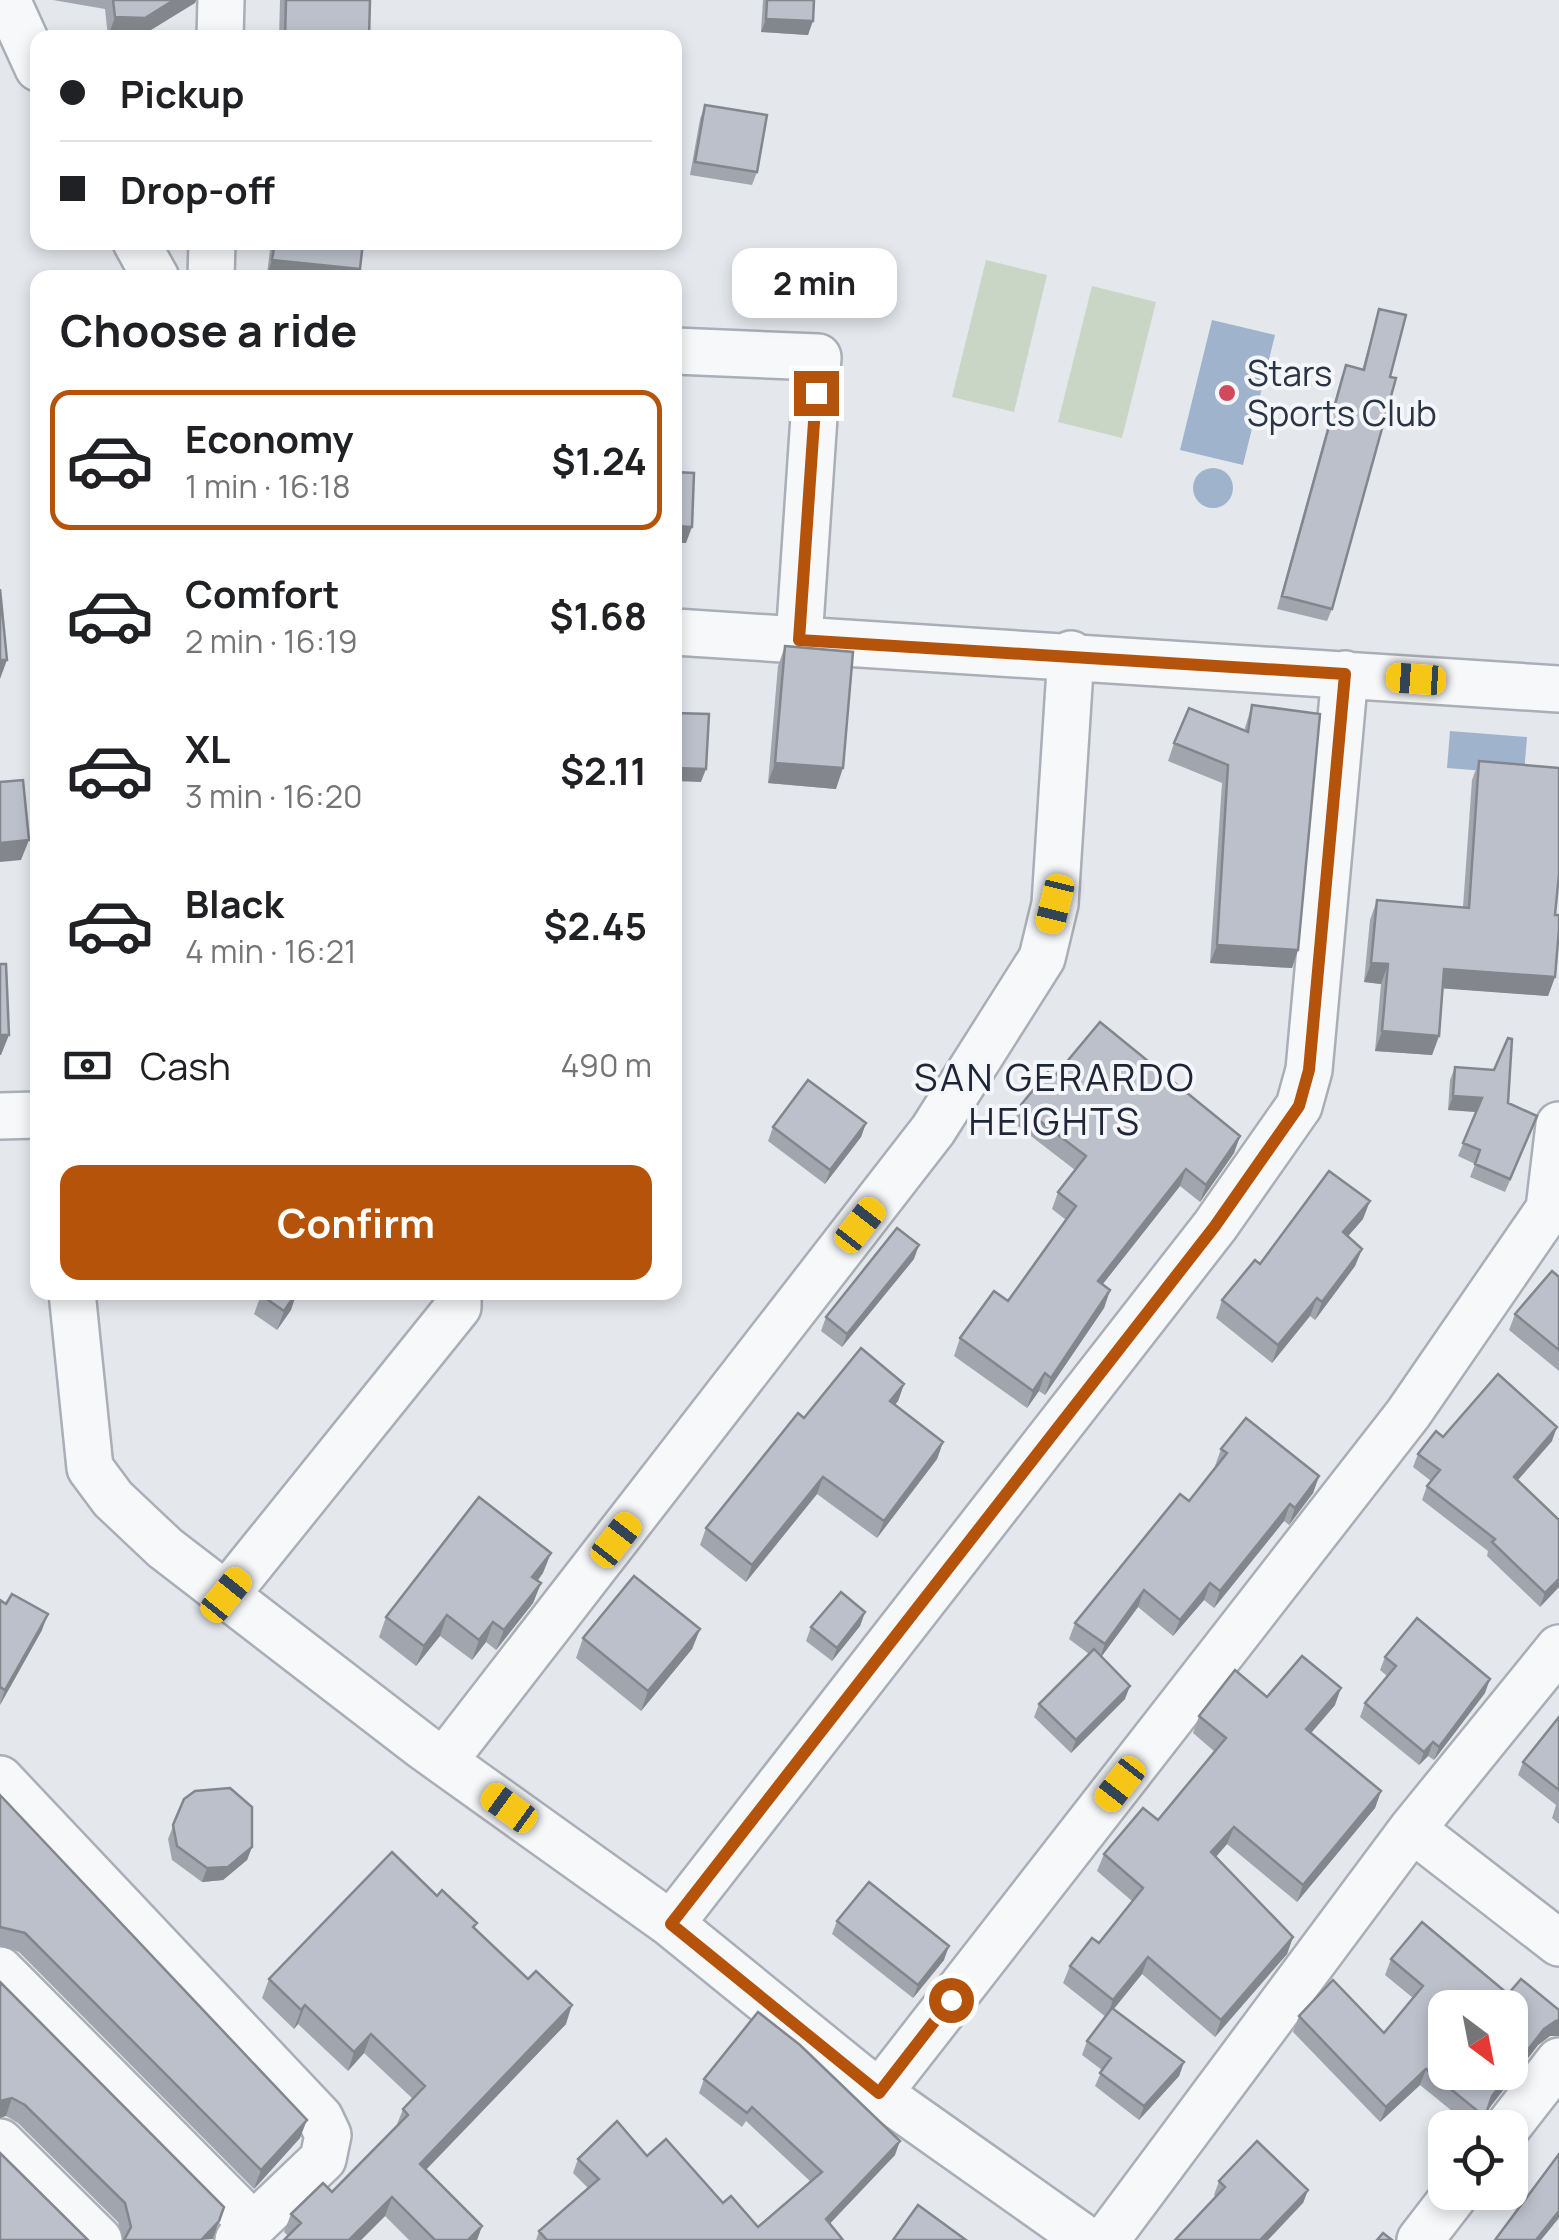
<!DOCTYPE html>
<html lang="en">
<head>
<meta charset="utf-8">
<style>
	body { margin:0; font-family:Manrope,sans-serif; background:#f6f6f6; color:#202124; height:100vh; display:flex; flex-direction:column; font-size:38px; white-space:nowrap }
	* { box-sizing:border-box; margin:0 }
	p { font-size:32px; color:#757577 }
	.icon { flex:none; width:55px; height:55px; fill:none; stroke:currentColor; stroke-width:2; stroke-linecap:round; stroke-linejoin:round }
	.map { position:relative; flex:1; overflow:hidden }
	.side { position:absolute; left:30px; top:270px; width:652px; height:1030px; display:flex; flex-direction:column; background:#fff; border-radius:20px; box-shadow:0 5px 15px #0003 }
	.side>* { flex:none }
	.banner { position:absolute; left:30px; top:30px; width:652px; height:220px; border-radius:20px; box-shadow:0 5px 15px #0003; display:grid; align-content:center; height:220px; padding:0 30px; background:#fff }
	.needle { width:65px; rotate:148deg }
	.buttons { position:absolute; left:1428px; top:1990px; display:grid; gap:20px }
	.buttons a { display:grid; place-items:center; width:100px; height:100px; border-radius:20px; background:#fff; box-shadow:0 5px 15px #0003; font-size:50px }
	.end { position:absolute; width:45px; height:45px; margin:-22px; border:12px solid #b45309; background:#fff; box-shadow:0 0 0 5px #fff }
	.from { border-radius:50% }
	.bubble { position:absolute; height:70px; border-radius:20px; background:#fff; box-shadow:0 5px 15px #0003; font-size:32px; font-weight:700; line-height:70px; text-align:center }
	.car { position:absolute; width:30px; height:60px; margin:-30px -15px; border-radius:12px; box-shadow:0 0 8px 2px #0007; background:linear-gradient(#f5c518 24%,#345 0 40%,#f5c518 0 76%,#345 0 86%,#f5c518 0) }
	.banner b { display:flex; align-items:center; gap:35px; height:95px; font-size:38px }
	.banner b+b { border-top:2px solid #e0e0e0 }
	.banner i { width:25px; height:25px; background:#202124 }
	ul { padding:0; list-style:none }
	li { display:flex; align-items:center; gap:30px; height:140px; margin:0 20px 15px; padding:0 10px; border:5px solid transparent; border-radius:20px }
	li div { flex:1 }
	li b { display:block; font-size:38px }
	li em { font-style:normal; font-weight:700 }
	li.active { border-color:#b45309 }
	li>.icon { width:90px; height:90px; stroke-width:1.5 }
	h2 { padding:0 30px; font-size:45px; line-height:120px }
	.pay { display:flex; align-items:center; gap:25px; height:110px; padding:0 30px; font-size:38px }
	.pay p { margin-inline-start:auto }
	.primary-button { display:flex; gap:20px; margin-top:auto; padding:20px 30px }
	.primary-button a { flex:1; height:115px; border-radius:20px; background:#b45309; color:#fff; font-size:40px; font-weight:700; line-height:115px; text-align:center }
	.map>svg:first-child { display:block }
</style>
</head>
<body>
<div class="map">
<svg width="1559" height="2240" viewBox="0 0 1559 2240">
	<rect width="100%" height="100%" fill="#e4e7ec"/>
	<path fill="#c9d6c5" d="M986,260L1047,275L1014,412L952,397Z
		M1092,286L1156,302L1122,438L1058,422Z"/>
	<path fill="#9fb4cc" d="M1212,320L1275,335L1243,465L1180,450Z
		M1193 488a20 20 0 1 1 40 0a20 20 0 1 1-40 0Z
		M1450,731L1527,737L1524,774L1447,768Z"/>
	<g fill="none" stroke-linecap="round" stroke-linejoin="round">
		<defs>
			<path id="minor" d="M7,0L38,68
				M220,38L221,0
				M136,242L156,278
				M211,278L212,242
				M675,351L818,357L799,640
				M675,632L1559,689
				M0,1116L38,1115
				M72,1292L90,1468L113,1499L165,1548L422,1746L671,1924L879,2093L1087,2240
				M226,1595L458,1307V1292
				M444,1761L933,1130L1042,958L1055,904L1071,654
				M0,1779L320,2118L328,2135L323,2159L238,2240
				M1412,1829L1559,1943
				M671,1924L1215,1226L1299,1106L1309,1070L1345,674
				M0,1970L253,2225
				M879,2093L1408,1414L1549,1209L1559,1125
				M1507,2128L1559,2061
				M0,2142L99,2240
				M1106,2240L1412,1829L1559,1648
				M1420,2240L1457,2192"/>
		</defs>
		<use href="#minor" stroke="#a9aeb7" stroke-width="50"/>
		<use href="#minor" stroke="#f7f8fa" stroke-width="45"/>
	</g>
	<path fill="#a1a5ae" d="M53,0H196L195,3L108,37L105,9Z
		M280,0H370L369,38H279Z
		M763,0H814L808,35L761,32Z
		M705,105L757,172L752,185L690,175L700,119Z
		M271,242H363L357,278H305L267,274Z
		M1379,309L1332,609L1327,621L1277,609L1341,378L1346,365L1362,370Z
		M785,646L836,789L768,783L778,666Z
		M1252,705L1298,950L1292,968L1210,963L1222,783L1168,761L1174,743L1244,731Z
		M1479,761L1555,915V977L1548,996L1443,988L1439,1036L1432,1055L1375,1051L1381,984L1364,982L1370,920L1377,900L1463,907L1472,780Z
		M1455,1067L1508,1103L1532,1130L1505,1192L1470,1177L1475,1164L1458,1156L1476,1112L1448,1110L1450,1080Z
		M1054,1077L1240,1136L1234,1153L1200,1202L1180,1186L1102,1285L1110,1290L1104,1308L1045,1395L1039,1391L1027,1408L954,1356L960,1338L1008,1301L1066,1220L1052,1209L1058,1192L1075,1170L1014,1123L1020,1106Z
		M866,1123L861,1137L825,1184L768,1141L773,1127Z
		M1363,1219L1348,1236L1362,1249L1355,1266L1315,1320L1310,1316L1272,1363L1216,1318L1222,1300L1260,1264Z
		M914,1259L842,1347L821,1331L826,1317Z
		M1559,1277V1371L1509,1330L1515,1314Z
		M261,1295L291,1310L277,1330L254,1314Z
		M904,1384L898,1401L895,1405L943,1442L937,1459L877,1538L817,1494L746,1582L700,1545L706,1528L804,1418Z
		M1443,1437L1552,1441L1518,1480L1559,1520V1587L1540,1607L1487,1556L1488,1551L1422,1500L1427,1486L1431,1481L1413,1467L1418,1454Z
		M1221,1449L1319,1476L1313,1493L1289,1525L1284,1521L1214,1608L1204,1600L1173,1636L1138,1607L1101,1657L1125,1699L1071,1753L1034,1717L1039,1704L1089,1654L1069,1639L1075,1623L1189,1501L1216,1467L1215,1466Z
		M543,1573L538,1580L541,1583L533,1603L496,1650L486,1642L472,1660L440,1636L416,1666L379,1637L386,1617Z
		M0,1600L42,1630L0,1705Z
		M865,1612L860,1626L832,1661L806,1641L811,1627Z
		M700,1629L692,1649L641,1711L576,1658L583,1638Z
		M1385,1657L1485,1693L1434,1760L1428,1756L1419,1765L1360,1717L1365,1703L1387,1676L1380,1670Z
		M1267,1697L1335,1705L1311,1733L1381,1791L1375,1808L1297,1902L1227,1844L1216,1857L1293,1937L1287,1954L1215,2037L1142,1974L1114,2009L1184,2062L1179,2076L1139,2120L1095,2086L1102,2070L1082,2055L1087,2041L1106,2017L1063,1983L1070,1966L1099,1943L1132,1901L1097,1871L1104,1854L1158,1820L1215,1752L1193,1733L1199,1716Z
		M1559,1717V1824L1552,1818L1556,1805L1518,1775L1523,1762Z
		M0,1795L300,2138L254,2189L19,1952L0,1946Z
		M184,1799L252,1847L247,1860L223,1880L202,1882L172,1860L168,1839Z
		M437,1896L475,1929L566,2024L426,2170L482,2226L477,2240H409L385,2216L361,2240H284L288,2236L284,2232L291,2214L332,2192L396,2127L403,2109L413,2099L364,2053L348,2071L298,2024L294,2029L262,1998L269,1979Z
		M837,1921L944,1960L913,1998L832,1934Z
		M1391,1959L1559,2010V2036H1550L1538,2045L1488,2110L1482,2128H1473L1420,2085L1380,2122L1293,2032L1299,2016L1384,2033L1413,1998L1385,1975Z
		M0,1982L224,2207L123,2240L118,2222L18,2123L6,2116Z
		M704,2079L895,2155L830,2223L843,2240H536L539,2231L588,2188L573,2173L578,2159L647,2156L758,2227L811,2182L746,2121L742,2127L699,2093Z
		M1219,2181L1308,2190L1303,2203L1216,2197L1214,2195Z"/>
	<path fill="#83868d" d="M174,0H196L195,3L138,38L108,37L115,17Z
		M766,19L813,21L808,35L761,32Z
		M272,260L360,269L357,278H305L267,274Z
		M675,526L692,527L686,543H675Z
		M0,660H7L0,679Z
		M775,763L843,768L836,789L768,783Z
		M675,768L706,769L701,782L675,781Z
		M29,840L21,860L0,862V843Z
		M1217,945L1298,950L1292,968L1210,963Z
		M1371,963L1388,964L1381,984L1364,982Z
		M1444,969L1555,977L1548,996L1437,988Z
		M1382,1031L1439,1036L1432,1055L1375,1051Z
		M0,1035H9L1,1055H0Z
		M1453,1096L1482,1098L1477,1112L1448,1110Z
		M866,1123L861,1137L825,1184L830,1170Z
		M1240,1136L1234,1153L1200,1202L1206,1185Z
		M1186,1169L1180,1186L1091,1299L1098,1281Z
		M1370,1201L1363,1219L1336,1250L1343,1232Z
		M919,1245L914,1259L842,1347L847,1334Z
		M1362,1249L1355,1266L1315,1320L1322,1302Z
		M1110,1290L1104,1308L1045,1395L1051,1378Z
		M297,1292L291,1310L277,1330L284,1311Z
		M1317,1298L1310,1316L1272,1363L1278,1345Z
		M1045,1373L1039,1391L1027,1408L1033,1391Z
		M904,1384L898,1401L884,1418L890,1401Z
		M1557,1427L1552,1441L1509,1490L1514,1477Z
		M943,1442L937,1459L877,1538L884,1521Z
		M1319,1476L1313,1493L1289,1525L1295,1508Z
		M823,1477L817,1494L746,1582L752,1565Z
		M1290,1504L1284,1521L1214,1608L1220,1591Z
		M551,1553L543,1573L525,1597L532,1577Z
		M1559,1579V1587L1540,1607L1545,1593Z
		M541,1583L533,1603L496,1650L504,1630Z
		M1210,1583L1204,1600L1173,1636L1180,1620Z
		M1144,1590L1138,1607L1099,1660L1105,1644Z
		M865,1612L860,1626L832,1661L837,1648Z
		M48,1614L42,1630L0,1705L5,1690Z
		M447,1615L440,1636L416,1666L424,1646Z
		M493,1622L486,1642L472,1660L479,1640Z
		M700,1629L692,1649L641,1711L648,1691Z
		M1490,1679L1485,1693L1434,1760L1439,1747Z
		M1130,1686L1125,1699L1071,1753L1076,1740Z
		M1341,1688L1335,1705L1300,1746L1306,1729Z
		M1433,1742L1428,1756L1419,1765L1424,1752Z
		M1381,1791L1375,1808L1297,1902L1303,1885Z
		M1234,1827L1227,1844L1205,1869L1211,1852Z
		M252,1847L247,1860L223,1880L202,1882L207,1868Z
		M1293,1937L1287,1954L1215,2037L1221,2020Z
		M949,1946L944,1960L913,1998L918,1985Z
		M1148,1957L1142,1974L1107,2017L1113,2000Z
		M305,2005L298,2024L294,2029L301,2010Z
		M572,2005L566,2024L413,2183L420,2164Z
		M1559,2020V2036H1550L1538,2045L1486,2112L1492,2096L1544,2029L1556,2021Z
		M371,2034L364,2053L348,2071L354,2052Z
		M1184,2062L1179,2076L1139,2120L1144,2106Z
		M1426,2069L1420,2085L1380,2122L1386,2107Z
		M12,2098L6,2116L0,2118V2101Z
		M307,2120L300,2138L254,2189L261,2170Z
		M900,2141L895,2155L821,2233L826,2219Z
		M1308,2190L1303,2203L1268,2240H1260Z
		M392,2197L385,2216L361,2240H349Z
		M1559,2211V2218L1541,2240H1536Z
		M219,2221L213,2239L201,2240Z
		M482,2226L477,2240H468Z"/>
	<path fill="#bbc0ca" stroke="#83868d" stroke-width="2.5" fill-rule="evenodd" d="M113,0H174L145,18L115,17Z
		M286,0H370L369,38H285Z
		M767,0H814L813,21L766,19Z
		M705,105L767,115L757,172L695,162Z
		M275,242H363L360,269L272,260Z
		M1379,309L1406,315L1390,377L1396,378L1332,609L1282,596L1346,365L1364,370Z
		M675,472L694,473L692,527L675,526Z
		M0,589L7,660H0Z
		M785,646L853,652L843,768L775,763Z
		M1252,705L1320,714L1298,950L1217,945L1228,765L1174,743L1189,708L1248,732Z
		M675,713L709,714L706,769L675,768Z
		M1479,761L1559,768V874L1555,915H1559V929L1555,977L1444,969L1439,1036L1382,1031L1388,964L1371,963L1377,900L1469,908Z
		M23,780L29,840L0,843V782Z
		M0,964H6L9,1035H0Z
		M1100,1022L1240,1136L1206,1185L1186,1169L1098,1281L1110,1290L1051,1378L1045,1373L1033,1391L960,1338L994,1291L1008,1301L1076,1206L1058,1192L1086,1156L1020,1106L1048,1072L1054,1077Z
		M1508,1038L1512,1039L1508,1103L1537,1116L1510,1179L1475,1164L1480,1150L1463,1143L1482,1098L1453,1096L1455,1067L1494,1070Z
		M808,1080L866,1123L830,1170L773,1127Z
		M1329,1171L1370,1201L1343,1232L1362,1249L1322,1302L1317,1298L1278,1345L1222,1300L1255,1260L1260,1264Z
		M897,1228L919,1245L847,1334L826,1317Z
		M1552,1271L1559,1277V1350L1515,1314Z
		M262,1292H297L284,1311L261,1295Z
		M861,1348L904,1384L890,1401L943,1442L884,1521L823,1477L752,1565L706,1528L798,1413L804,1418Z
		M1498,1374L1557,1427L1514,1477L1559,1520V1579L1545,1593L1492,1542L1495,1539L1427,1486L1440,1470L1418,1454L1436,1431L1443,1437Z
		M1246,1418L1319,1476L1295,1508L1290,1504L1220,1591L1210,1583L1180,1620L1144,1590L1105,1644L1075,1623L1180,1494L1189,1501L1227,1453L1221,1449Z
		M479,1497L551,1553L532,1577L541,1583L504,1630L493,1622L479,1640L447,1615L424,1646L386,1617Z
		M634,1576L700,1629L648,1691L583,1638Z
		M841,1592L865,1612L837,1648L811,1627Z
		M12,1594L48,1614L5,1690L0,1687V1600L6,1604Z
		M1417,1618L1490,1679L1439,1747L1433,1742L1424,1752L1365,1703L1396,1666L1385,1657Z
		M1094,1649L1130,1686L1076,1740L1039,1704Z
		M1302,1656L1341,1688L1306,1729L1381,1791L1303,1885L1234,1827L1211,1852L1293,1937L1221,2020L1148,1957L1113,2000L1070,1966L1092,1938L1099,1943L1143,1888L1104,1854L1143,1808L1158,1820L1226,1738L1199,1716L1235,1670L1267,1697Z
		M1559,1717V1790L1523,1762Z
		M230,1788L252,1807V1847L228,1867L207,1868L177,1846L173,1825L184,1799L195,1791Z
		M0,1795L307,2120L261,2170L25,1933L0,1927Z
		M392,1852L437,1896L442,1890L477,1923L473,1927L528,1979L536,1971L572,2005L420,2164L482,2226L468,2240H435L392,2197L349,2240H284L301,2223L291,2214L323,2183L332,2192L408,2115L403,2109L425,2086L371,2034L354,2052L305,2005L301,2010L269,1979Z
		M869,1882L949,1946L918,1985L837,1921Z
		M1422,1922L1508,1994L1521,1979L1559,2010V2020L1556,2021L1544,2029L1492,2096L1485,2117L1426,2069L1386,2107L1299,2016L1333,1980L1384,2033L1423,1986L1391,1959ZM1445,2008H1510V2072H1445Z
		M0,1982L224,2207L219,2221L201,2240H124L131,2227L125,2203L25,2105L12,2098L0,2101Z
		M1112,2008L1184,2062L1144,2106L1100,2073L1111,2058L1087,2041Z
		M758,2012L800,2045L900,2141L826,2219L843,2240H547L539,2231L599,2179L578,2159L617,2121L647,2156L666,2139L723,2203L731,2196L758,2227L822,2172L752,2107L747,2113L704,2079Z
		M1257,2141L1308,2190L1260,2240H1175L1225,2187L1219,2181Z
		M0,2153L88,2240H0Z
		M1559,2154V2211L1536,2240H1495Z
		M918,2205L966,2240H893Z
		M1383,2233L1392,2240H1377Z"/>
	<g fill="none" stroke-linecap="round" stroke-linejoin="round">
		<path stroke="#b45309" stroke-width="12" d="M816,393L799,640L1345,674L1309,1070L1299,1106L1215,1226L671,1924L879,2093L951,2000"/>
	</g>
	<circle fill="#d1495b" stroke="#f4f6f9" stroke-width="4" cx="1227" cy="393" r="10"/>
	<g text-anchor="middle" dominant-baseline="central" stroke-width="8" stroke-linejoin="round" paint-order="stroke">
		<g font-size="35" fill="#2b3445" stroke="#f4f6f9" text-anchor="start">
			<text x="1247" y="373">Stars<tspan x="1247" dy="40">Sports Club</tspan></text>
		</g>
		<g font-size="38" letter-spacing="2.5" fill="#1d2536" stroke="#f4f6f9">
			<text x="1055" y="1076">SAN GERARDO<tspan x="1055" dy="44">HEIGHTS</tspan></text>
		</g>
	</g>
</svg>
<div class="buttons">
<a><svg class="needle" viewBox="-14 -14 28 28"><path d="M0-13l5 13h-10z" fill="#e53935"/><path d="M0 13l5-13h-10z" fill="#757577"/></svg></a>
<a><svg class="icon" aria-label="locate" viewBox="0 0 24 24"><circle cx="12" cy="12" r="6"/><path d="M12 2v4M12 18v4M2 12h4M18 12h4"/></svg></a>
</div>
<i class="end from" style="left:951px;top:2000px"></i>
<i class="end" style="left:816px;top:393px"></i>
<div class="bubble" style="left:732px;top:248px;width:165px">2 min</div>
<i class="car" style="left:1416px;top:679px;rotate:274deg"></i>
<i class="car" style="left:1055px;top:904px;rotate:194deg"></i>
<i class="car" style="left:860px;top:1225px;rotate:38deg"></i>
<i class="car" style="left:616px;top:1540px;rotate:38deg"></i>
<i class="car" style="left:226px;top:1595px;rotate:39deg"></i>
<i class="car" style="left:1120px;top:1784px;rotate:218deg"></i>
<i class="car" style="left:509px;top:1808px;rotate:306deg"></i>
<div class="banner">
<b><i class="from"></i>Pickup</b>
<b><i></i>Drop-off</b>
</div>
<section class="side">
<h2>Choose a ride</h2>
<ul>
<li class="active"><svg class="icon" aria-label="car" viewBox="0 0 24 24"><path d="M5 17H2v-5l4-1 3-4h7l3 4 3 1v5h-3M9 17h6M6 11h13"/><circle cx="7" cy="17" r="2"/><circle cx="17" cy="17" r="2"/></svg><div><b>Economy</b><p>1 min · 16:18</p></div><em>$1.24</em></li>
<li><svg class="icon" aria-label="car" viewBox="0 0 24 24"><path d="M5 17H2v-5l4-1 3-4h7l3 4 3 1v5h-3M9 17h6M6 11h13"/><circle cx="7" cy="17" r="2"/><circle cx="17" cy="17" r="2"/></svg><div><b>Comfort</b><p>2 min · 16:19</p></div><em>$1.68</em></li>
<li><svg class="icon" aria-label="car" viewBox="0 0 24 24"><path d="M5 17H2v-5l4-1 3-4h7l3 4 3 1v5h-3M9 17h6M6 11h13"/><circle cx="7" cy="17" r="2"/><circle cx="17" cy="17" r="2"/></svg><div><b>XL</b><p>3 min · 16:20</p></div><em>$2.11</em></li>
<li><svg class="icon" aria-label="car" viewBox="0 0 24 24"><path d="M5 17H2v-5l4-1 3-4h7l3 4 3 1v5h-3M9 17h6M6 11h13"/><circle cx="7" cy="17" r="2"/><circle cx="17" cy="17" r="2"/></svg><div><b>Black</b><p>4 min · 16:21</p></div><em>$2.45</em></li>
</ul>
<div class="pay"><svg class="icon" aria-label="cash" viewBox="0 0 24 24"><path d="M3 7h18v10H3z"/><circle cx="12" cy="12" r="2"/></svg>Cash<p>490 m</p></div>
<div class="primary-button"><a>Confirm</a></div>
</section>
</div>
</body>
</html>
